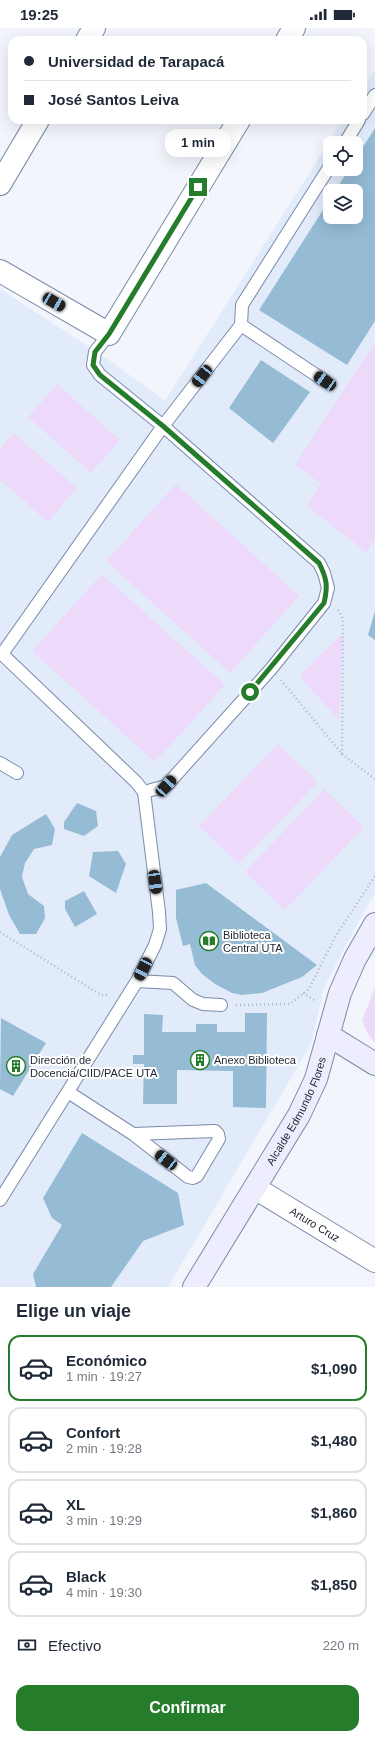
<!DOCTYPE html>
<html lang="es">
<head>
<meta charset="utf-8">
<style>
	body { margin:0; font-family:Arial,sans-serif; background:#f2f2f3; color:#1f2937; height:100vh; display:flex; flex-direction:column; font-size:15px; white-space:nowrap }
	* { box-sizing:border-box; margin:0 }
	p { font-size:13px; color:#747a83 }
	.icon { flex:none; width:22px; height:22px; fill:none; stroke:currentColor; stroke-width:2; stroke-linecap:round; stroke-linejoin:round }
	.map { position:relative; height:1259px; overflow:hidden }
	.side { display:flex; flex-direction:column; background:#fff; flex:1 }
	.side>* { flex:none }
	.top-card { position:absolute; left:8px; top:8px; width:359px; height:88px; border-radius:12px; box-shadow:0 4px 16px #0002; display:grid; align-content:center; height:88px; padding:0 16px; background:#fff }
	.fabs { position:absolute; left:323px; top:108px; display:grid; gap:8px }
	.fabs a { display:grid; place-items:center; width:40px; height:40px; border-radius:8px; background:#fff; box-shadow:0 4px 16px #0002; font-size:20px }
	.end { position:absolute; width:18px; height:18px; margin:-9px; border:5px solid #257d2c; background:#fff; box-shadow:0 0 0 2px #fff }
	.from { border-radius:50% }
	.bubble { position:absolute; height:28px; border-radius:12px; background:#fff; box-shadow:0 4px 16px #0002; font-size:13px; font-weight:700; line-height:28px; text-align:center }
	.car { position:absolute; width:12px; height:24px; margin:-12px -6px; border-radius:5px; box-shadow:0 0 3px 1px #0007; background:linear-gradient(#222 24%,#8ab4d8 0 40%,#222 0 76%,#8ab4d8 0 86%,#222 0) }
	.top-card b { display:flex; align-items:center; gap:14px; height:38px; font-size:15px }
	.top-card b+b { border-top:1px solid #e0e1e3 }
	.top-card i { width:10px; height:10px; background:#1f2937 }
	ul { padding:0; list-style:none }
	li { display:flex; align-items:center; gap:12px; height:66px; margin:0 8px 6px; padding:0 8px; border:2px solid #e0e1e3; border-radius:12px }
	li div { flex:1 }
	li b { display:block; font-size:15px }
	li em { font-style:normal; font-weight:700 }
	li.active { border-color:#257d2c }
	li>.icon { width:36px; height:36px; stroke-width:1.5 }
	h2 { padding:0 16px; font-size:18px; line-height:48px }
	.pay { display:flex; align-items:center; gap:10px; height:44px; padding:0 16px; font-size:15px }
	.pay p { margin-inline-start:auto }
	.action { display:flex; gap:8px; margin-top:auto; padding:8px 16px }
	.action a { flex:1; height:46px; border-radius:12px; background:#257d2c; color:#fff; font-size:16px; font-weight:700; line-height:46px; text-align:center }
	.status { display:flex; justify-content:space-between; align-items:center; height:28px; padding:0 20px; background:#fff; direction:ltr }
	.status svg { height:11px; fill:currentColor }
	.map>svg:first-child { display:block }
</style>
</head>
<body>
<div class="status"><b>19:25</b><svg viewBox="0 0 49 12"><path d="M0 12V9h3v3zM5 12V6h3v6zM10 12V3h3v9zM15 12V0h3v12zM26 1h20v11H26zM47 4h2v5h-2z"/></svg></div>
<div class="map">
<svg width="375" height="1259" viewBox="0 0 375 1259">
	<rect width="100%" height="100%" fill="#f2f5fc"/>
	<path fill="#e2ebfa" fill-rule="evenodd" d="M375,42V865L351,907L324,960L311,1016L168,1259H0V261L109,332L165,373L343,92H363V61ZM330,115H356V141H330ZM330,163H356V189H330Z"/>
	<path fill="#eddafb" d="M375,314V512L366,524L307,478L321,456L295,437Z
		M57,356L120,412L91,445L28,389Z
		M14,405L77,460L48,494L0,452V421Z
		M176,456L299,568L230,645L106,533Z
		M102,546L225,657L155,734L32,623Z
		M343,605L339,692L299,648Z
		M278,716L318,754L239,836L199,798Z
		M324,761L364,799L285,882L245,844Z
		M375,959V1015L369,1008L362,993Z"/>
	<path fill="#95bbd5" d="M375,100V293L347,337L259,282L330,171V189H356V163H335L349,141H356V130Z
		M261,332L310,364L273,415L229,380Z
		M375,583V612L368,607Z
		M77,775L96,783L98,798L84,808L64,801V794Z
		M46,786L55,801L52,817L34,821L25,835L22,849L28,866L44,878L45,890L36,906H20L9,887L0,861V829L12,807Z
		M118,823L126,836L116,865L89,848L93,824Z
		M206,855L317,937L302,949L262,965L242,967L232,965L215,956L202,946L195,937L190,916L183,918L176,890V862Z
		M84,863L97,886L75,899L65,881V873Z
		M245,985H267L266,1080L233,1079V1043L177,1042V1076H143L144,1036H133V1027H144V986L163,987L162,1004H196V996H217V1004H245Z
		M1,990L46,1015L13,1068L0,1061Z
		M82,1105L178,1165L184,1197L143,1213L111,1259H36L33,1246L62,1197L52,1190L43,1170Z"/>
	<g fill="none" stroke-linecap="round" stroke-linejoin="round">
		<defs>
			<path id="lane" d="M363,86L375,67
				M345,115L359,92
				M241,297L325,353
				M109,306L95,324L93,337L100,347L163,398L241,297L242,277L330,138
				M163,398L319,535L324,545L328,560L324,575L271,641L166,758L144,764L136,754L2,626Z
				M0,735L17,745
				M137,953L173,955L193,972L203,976L221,977
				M68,1064L133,1106L188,1149L193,1150L197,1148L219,1111L218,1106L215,1103L133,1106
				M0,1172L137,953L155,917L160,901L159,884L144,764"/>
			<g id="street">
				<path d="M87,12L94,0"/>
				<path d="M287,12L294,0"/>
				<path d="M0,156L38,92"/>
				<path d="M0,243L109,306L239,92"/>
				<path id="s1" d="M255,1160L375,1233"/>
			</g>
			<g id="secondary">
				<path d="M328,1007L375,1036"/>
				<path id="s2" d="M194,1259L299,1087L316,1051L340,965L355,931L375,896"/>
			</g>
		</defs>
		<use href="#lane" stroke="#7a8aa7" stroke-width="14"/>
		<use href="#street" stroke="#7a8aa7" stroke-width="24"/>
		<use href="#secondary" stroke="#7a8aa7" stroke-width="24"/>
		<path stroke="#b2b6be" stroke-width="2.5" stroke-dasharray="1 3" stroke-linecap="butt" d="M338,582L343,591L342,726
			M281,652L342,726L375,751
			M0,904L101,967H109
			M303,965L316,973
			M236,977L290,976L309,961L335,909L375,848"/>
		<use href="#lane" stroke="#fff" stroke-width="12"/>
		<use href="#street" stroke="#fff" stroke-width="22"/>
		<use href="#secondary" stroke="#eeedfd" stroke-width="22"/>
	</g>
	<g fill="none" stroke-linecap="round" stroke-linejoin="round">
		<path stroke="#257d2c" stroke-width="5" d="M198,159L109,306L95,324L93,337L100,347L163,398L319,535C327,551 328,558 324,575L250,664"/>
	</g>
	<defs>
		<symbol id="library-ring" viewBox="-11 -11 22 22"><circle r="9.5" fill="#fff" stroke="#257d2c" stroke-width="1.5"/><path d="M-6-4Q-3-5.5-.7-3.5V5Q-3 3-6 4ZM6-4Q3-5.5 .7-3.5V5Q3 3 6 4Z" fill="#257d2c"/></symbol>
		<symbol id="building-ring" viewBox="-11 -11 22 22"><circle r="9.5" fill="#fff" stroke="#257d2c" stroke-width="1.5"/><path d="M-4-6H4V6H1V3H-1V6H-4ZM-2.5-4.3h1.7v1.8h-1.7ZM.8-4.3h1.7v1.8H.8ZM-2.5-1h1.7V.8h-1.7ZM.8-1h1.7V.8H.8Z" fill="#257d2c"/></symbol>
	</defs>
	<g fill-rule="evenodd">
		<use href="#library-ring" x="198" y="902" width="22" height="22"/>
		<use href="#building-ring" x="189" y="1021" width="22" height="22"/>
		<use href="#building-ring" x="5" y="1027" width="22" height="22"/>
	</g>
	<g text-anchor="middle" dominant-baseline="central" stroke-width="4" stroke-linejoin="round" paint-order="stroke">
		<g font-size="11" fill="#1e2430" stroke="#fff" text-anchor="start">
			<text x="223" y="907">Biblioteca<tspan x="223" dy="13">Central UTA</tspan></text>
			<text x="30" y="1032">Dirección de<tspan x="30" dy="13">Docencia/CIID/PACE UTA</tspan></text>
			<text x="214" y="1032">Anexo Biblioteca</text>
		</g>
		<g font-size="11" fill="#1e2430" stroke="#fff">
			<text stroke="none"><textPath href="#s2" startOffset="204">Alcalde Edmundo Flores</textPath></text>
			<text stroke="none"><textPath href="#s1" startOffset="70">Arturo Cruz</textPath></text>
		</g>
	</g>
</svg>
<div class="fabs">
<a><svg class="icon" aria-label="locate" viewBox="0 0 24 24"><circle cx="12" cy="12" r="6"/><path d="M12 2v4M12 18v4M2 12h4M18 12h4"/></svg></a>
<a><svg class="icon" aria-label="layers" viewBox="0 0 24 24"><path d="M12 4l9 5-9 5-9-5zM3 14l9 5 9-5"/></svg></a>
</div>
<i class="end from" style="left:250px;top:664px"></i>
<i class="end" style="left:198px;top:159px"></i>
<div class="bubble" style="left:165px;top:101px;width:66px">1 min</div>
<i class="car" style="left:54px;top:274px;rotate:120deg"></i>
<i class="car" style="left:202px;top:348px;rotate:218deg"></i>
<i class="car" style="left:325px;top:353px;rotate:304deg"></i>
<i class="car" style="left:166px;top:758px;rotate:42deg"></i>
<i class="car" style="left:155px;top:854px;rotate:172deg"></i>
<i class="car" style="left:143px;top:941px;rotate:206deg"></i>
<i class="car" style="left:166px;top:1132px;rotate:308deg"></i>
<div class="top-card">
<b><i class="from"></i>Universidad de Tarapacá</b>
<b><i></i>José Santos Leiva</b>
</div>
</div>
<section class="side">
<h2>Elige un viaje</h2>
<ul>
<li class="active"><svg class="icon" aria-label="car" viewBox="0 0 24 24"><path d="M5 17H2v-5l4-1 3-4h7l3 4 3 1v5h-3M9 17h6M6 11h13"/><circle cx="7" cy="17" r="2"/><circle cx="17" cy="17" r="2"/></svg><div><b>Económico</b><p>1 min · 19:27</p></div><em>$1,090</em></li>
<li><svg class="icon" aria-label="car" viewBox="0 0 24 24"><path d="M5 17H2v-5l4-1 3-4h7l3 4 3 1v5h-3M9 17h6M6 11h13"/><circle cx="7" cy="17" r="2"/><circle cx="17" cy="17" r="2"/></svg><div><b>Confort</b><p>2 min · 19:28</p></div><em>$1,480</em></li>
<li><svg class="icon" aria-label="car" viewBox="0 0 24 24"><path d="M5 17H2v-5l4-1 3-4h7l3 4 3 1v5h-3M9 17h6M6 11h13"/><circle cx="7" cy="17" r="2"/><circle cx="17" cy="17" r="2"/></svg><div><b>XL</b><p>3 min · 19:29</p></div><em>$1,860</em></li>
<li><svg class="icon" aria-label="car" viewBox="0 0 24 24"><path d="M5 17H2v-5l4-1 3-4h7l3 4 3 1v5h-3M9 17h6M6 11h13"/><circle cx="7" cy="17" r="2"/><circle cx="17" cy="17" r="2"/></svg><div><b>Black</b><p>4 min · 19:30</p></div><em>$1,850</em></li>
</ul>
<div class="pay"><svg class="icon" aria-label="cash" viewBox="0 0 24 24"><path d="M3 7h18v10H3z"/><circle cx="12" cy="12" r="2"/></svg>Efectivo<p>220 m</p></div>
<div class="action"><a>Confirmar</a></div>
</section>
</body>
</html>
